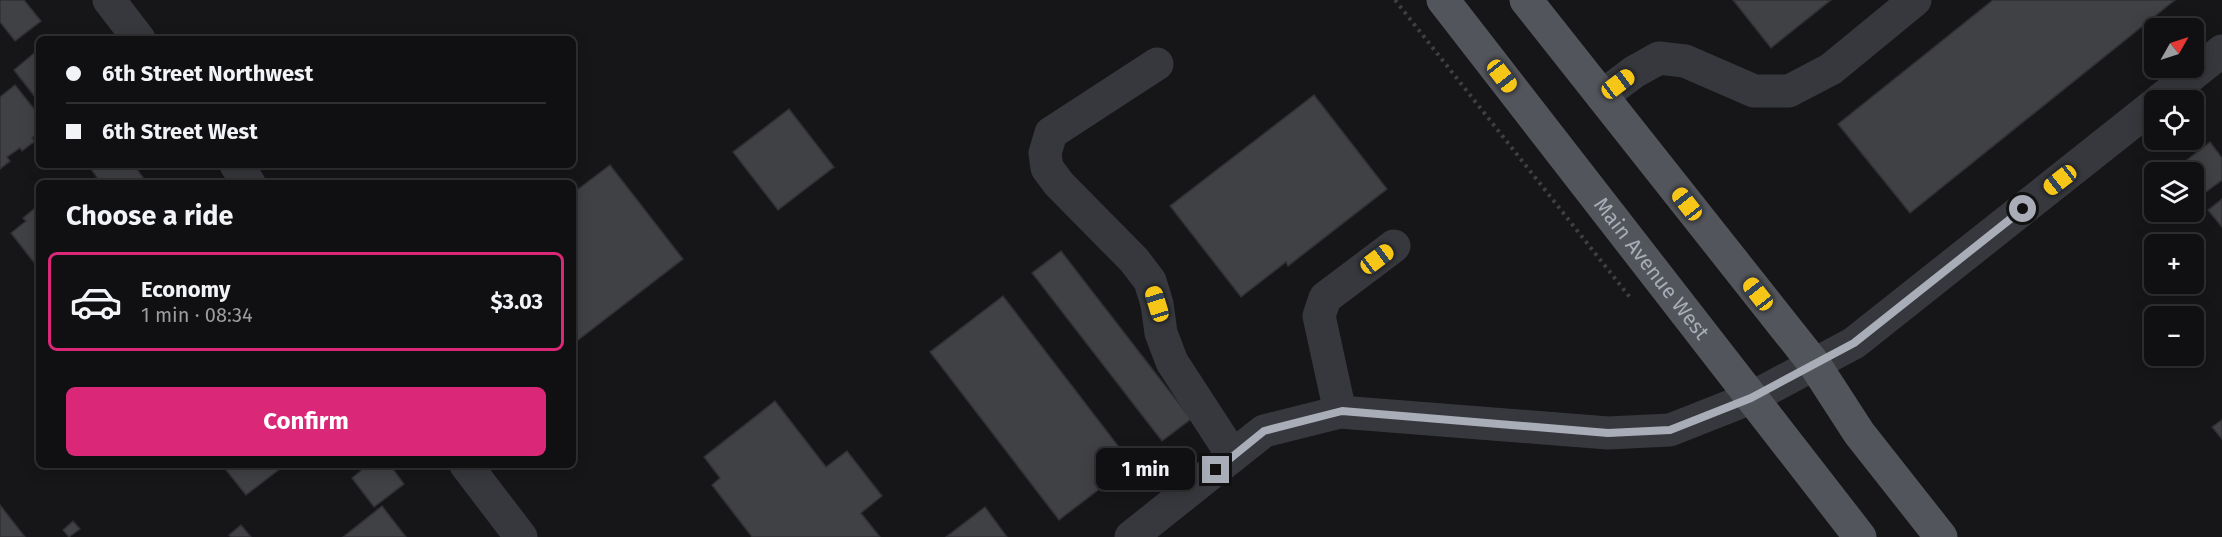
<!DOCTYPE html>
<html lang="en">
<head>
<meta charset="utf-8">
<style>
	body { margin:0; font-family:"Fira Sans",sans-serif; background:#19191b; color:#f1f3f6; height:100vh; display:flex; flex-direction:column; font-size:22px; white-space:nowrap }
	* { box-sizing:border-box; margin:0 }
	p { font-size:20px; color:#9c9d9f }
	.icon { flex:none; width:33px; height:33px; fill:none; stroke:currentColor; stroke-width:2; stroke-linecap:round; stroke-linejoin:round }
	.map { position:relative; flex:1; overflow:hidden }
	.drawer { position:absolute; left:36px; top:180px; width:540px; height:288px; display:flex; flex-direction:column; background:#101012; border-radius:9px; box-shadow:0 3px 15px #0003,0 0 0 2px #303032 }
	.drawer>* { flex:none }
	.top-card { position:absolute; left:36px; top:36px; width:540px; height:132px; border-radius:9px; box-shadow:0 3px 15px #0003,0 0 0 2px #303032; display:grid; align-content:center; height:132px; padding:0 30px; background:#101012 }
	.needle { width:39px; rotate:51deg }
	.tools { position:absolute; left:2144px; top:18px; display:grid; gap:12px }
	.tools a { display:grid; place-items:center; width:60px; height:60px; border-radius:9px; background:#101012; box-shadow:0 3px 15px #0003,0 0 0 2px #303032; font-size:30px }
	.end { position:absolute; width:27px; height:27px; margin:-14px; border:8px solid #a8adb8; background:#111; box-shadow:0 0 0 3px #111 }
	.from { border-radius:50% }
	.bubble { position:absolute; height:42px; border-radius:9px; background:#101012; box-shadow:0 3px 15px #0003,0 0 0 2px #303032; font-size:20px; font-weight:700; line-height:42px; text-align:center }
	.car { position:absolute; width:18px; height:36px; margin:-18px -9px; border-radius:8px; box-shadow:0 0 4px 2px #0007; background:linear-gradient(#f5c518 24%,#345 0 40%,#f5c518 0 76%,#345 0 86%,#f5c518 0) }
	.top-card b { display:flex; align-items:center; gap:21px; height:57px; font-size:22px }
	.top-card b+b { border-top:2px solid #303032 }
	.top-card i { width:15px; height:15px; background:#f1f3f6 }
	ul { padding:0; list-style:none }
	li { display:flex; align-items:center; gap:18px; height:99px; margin:0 12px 9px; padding:0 18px; border:3px solid transparent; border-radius:9px }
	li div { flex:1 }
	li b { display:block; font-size:22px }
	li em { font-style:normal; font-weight:700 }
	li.active { border-color:#db2777 }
	li>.icon { width:54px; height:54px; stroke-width:1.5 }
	h2 { padding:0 30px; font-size:27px; line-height:72px }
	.cta { display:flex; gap:12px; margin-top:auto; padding:12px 30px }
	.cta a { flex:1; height:69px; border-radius:9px; background:#db2777; color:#fff; font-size:24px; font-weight:700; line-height:69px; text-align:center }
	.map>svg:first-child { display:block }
</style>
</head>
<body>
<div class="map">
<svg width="2222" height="537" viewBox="0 0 2222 537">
	<rect width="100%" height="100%" fill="#161618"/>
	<path fill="#404145" stroke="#303034" stroke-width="1.5" d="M0,0H24L41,21L15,41L0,22Z
		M1733,0H1831L1771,48Z
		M1993,0H2175L1910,213L1838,124Z
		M39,49V102L14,70Z
		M15,85L39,115V132L32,138L35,141L22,151L20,148L7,157L10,161L0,169V97Z
		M1314,95L1387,189L1288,266L1286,262L1241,297L1170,206Z
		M789,109L834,167L778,210L733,152Z
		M2210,142L2222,158V180L2206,192L2193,172L2183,163Z
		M88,165H134L147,183H101Z
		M610,165L683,259L573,344V193Z
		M2193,183L2204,198L2193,206Z
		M2222,199V227L2208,210Z
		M34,209L37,212L39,211V269L11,233L26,221L23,218Z
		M1061,251L1191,419L1162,441L1032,273Z
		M1003,296L1132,464L1059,520L930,352Z
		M775,401L826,467L847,451L882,496L861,513L880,537H752L712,485L720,478L704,457Z
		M2222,420V439L2212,427Z
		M222,465H285L246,495Z
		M368,465H390L404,484L374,507L352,478Z
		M0,505L25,537H0Z
		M382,506L406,537H343Z
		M985,507L1007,537H946Z
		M73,521L80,529L69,537L63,530Z
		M241,525L251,537H231L229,535Z"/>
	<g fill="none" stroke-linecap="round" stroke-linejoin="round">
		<path stroke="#3d3f44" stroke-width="4" stroke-dasharray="3 4.5" stroke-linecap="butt" d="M1395,0L1632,300"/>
		<path stroke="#37383d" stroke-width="33" d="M109,0L139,39
			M1157,64L1051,133L1045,153L1047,168L1059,184L1134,260L1150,281L1157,304L1161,333L1172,362L1233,456
			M1602,96L1634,72L1659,58L1685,61L1754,91H1789L1831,69L1915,0
			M2160,100L2222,51
			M236,165L249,183
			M1340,412L1319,316L1325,298L1394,246
			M466,465L521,537
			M1131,537L1264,431L1340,412L1608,433L1670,430L1751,398L1854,343L2154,105"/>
		<g stroke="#53555c" stroke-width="33">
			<path id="s1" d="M1443,0L1860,537"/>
			<path d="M1526,0L1815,365L1859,433L1941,537"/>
		</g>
	</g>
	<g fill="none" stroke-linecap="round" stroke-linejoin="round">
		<path stroke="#a8adb8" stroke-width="8" d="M1216,470L1264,431L1342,411L1608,433L1670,430L1751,398L1854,343L2023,209"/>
	</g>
	<g text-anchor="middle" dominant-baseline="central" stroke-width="6" stroke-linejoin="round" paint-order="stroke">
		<g font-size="21" fill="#a8adb8" stroke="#111113">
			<text stroke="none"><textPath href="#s1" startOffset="340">Main Avenue West</textPath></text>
		</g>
	</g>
</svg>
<div class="tools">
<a><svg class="needle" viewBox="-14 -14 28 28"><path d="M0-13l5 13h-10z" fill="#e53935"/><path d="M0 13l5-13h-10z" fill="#9c9d9f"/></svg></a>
<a><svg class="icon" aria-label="locate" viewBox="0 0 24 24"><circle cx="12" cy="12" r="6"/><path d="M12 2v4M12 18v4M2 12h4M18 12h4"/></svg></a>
<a><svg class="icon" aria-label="layers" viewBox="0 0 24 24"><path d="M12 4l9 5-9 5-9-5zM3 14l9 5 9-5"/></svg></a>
<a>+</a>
<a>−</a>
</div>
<i class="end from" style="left:2023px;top:209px"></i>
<i class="end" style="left:1216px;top:470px"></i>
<div class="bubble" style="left:1096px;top:448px;width:99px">1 min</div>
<i class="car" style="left:1502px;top:76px;rotate:142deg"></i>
<i class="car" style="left:1618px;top:84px;rotate:53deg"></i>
<i class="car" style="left:2060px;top:180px;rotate:232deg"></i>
<i class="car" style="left:1687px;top:204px;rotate:322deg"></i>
<i class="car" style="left:1377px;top:259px;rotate:53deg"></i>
<i class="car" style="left:1758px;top:294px;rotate:322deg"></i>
<i class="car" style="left:1157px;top:304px;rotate:343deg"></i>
<div class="top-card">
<b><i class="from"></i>6th Street Northwest</b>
<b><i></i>6th Street West</b>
</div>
<section class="drawer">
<h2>Choose a ride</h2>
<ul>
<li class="active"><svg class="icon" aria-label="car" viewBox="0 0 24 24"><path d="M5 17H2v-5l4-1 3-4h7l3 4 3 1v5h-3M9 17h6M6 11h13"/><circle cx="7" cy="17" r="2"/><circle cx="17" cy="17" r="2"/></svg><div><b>Economy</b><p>1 min · 08:34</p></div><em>$3.03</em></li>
</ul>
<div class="cta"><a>Confirm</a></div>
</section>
</div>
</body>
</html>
